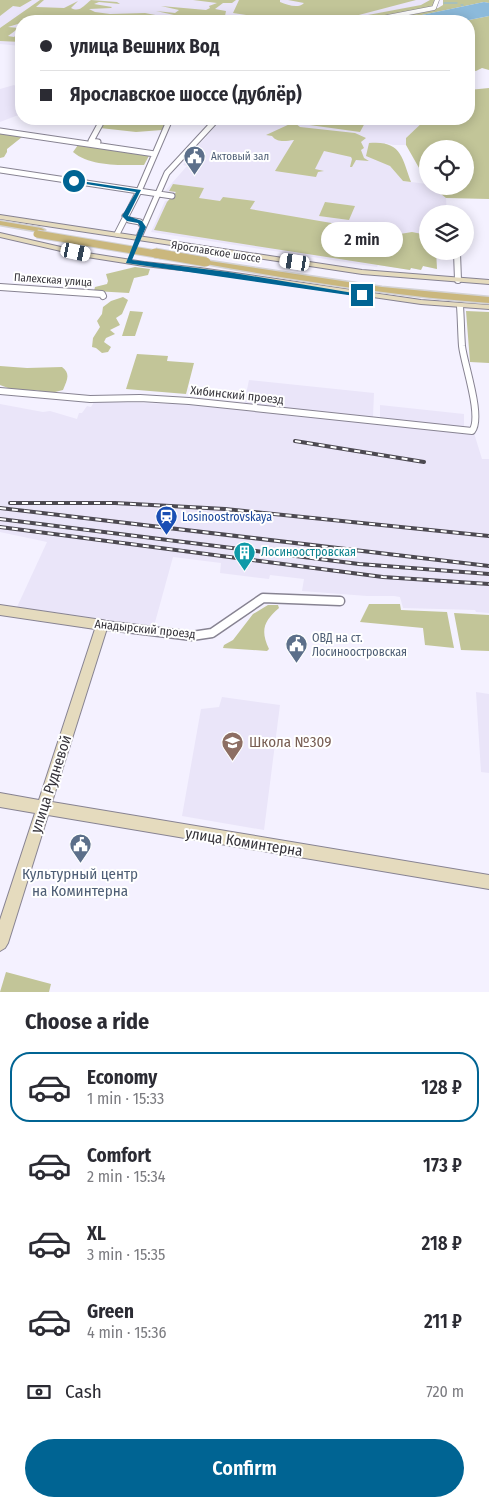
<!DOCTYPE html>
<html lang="en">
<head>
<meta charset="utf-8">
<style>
	body { margin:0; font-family:"Fira Sans Condensed",sans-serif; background:#f7f7f7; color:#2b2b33; height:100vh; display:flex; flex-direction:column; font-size:19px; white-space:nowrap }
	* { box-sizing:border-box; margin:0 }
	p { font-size:16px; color:#7c7c81 }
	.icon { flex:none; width:28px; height:28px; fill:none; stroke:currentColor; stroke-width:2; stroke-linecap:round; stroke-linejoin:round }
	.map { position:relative; height:992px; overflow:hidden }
	.panel { display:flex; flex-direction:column; background:#fff; flex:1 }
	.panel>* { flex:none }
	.top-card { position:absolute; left:15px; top:15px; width:460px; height:110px; border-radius:20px; box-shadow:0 2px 12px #0003; display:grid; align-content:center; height:110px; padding:0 25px; background:#fff }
	.controls { position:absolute; left:419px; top:140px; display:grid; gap:10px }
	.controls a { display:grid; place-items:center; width:55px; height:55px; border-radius:50%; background:#fff; box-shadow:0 2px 12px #0003; font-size:25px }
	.end { position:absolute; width:22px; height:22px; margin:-11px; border:6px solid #006493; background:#fff; box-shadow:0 0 0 2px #fff }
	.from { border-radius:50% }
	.bubble { position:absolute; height:35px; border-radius:18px; background:#fff; box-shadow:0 2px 12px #0003; font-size:16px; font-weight:600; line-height:35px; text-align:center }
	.car { position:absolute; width:15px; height:30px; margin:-15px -8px; border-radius:6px; box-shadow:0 0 4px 1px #0007; background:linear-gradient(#fff 24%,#345 0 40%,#fff 0 76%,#345 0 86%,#fff 0) }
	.top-card b { display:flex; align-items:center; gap:18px; height:48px; font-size:19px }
	.top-card b+b { border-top:1px solid #e1e1e2 }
	.top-card i { width:12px; height:12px; background:#2b2b33 }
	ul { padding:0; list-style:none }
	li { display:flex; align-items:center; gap:15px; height:70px; margin:0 10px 8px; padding:0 15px; border:2px solid transparent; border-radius:20px }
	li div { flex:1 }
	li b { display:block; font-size:19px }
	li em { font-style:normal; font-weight:600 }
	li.selected { border-color:#006493 }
	li>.icon { width:45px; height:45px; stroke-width:1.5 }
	h2 { padding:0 25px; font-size:22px; line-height:60px }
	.pay { display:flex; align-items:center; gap:12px; height:55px; padding:0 25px; font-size:19px }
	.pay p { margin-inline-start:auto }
	.primary-button { display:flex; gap:10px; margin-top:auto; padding:10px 25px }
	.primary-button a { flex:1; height:58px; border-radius:30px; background:#006493; color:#fff; font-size:20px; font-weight:600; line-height:58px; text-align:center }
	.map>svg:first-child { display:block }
</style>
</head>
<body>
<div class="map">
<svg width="489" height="992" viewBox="0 0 489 992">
	<rect width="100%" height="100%" fill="#f4f1ff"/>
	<path fill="#eae5f9" d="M0,0H430L428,3L423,5L339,21H21V46L0,44Z
		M14,85L21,90V114L0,122V89Z
		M222,119H426L406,138V145H393L385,143L390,166L403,181L427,184L428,186H431L446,198L447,214H428V251H436L437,269L423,266L421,270L411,268L410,270L378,265L377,267L151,232L165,201L169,200L174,193L165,191L187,166L183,165L190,155Z
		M249,380L374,393L373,417L244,404Z
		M94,402L181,404L474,433L482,459H489V613L476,612L475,610L403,608L400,597L394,596H367L302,591L304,579L270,575L269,579L220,573L221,563L173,557L154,626L17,607L47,542L0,532V404L43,412L50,411L77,419L79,413H82L87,406L91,407Z
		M380,405L464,414V427L380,418Z
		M476,692L489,694V773L481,772Z
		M222,697L280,705L264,830L182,816L201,709L219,707Z"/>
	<path fill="#c2c598" d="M0,0H32L20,7L13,6L0,16Z
		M40,0H44L36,7L64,8L78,1L71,8C80,13 84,5 91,0L117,2L120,4L99,2L94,4L112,7L111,8L89,9L95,12L110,14L145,13L171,18L174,15L156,11L175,13L179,10L161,6L206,10L210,8L209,6L217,3L193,0H236L232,3H223L215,9L226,11L225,16L213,17L206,21H152L144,19L118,17L115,21H21V23L8,27L19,28L8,36L14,37L21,31V36L19,37L21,38V42L0,41V28Z
		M239,0H280V2C288,5 298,9 304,3L288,0H416L355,16L322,21H272L260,17L233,13Z
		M430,0H435L433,7L365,21H336L421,5Z
		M443,0H489V3L484,2L393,21H372L438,8L443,5Z
		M489,16V70L482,68L476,71L469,70V21H464Z
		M489,88V199L446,198L431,186H465V149H428L427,182L406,145V138L426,119H469V90Z
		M106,119H167L162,130L136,132L100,128Z
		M288,119H381L379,122L366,121L360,132L295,123L300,127L355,133L366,138L361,142L364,148L361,150L364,158L369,161L356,160L352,167H350L352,159L351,157L324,151L315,169L324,171L318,172L316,177L275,171L294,140C286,141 277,143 272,136L266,135L292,123L287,121Z
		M0,133L150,154L144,165C123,165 90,167 73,152L78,145L22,137L7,149V152L4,157L0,158Z
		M369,143C401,140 402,157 411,182L403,181L390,166L366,156Z
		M173,184L204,188L199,198L220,201L223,197L255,201L250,209L349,226L357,229L394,235L412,232L427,235L428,251H436L437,269L423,266L421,270L411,268L410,270L154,230L167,202L176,192L169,191Z
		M325,202L355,206L349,220L319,216Z
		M135,267L150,269L148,275L134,278L129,293L94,291L95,287L107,284L108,281L106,274Z
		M123,297L128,300L122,314L116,318L120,325L110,330L115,334L106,338L104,342L111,347L108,352L102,353L96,348L92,347L93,338L100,327L97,321L102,314L103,307L111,301Z
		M130,311L143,312L135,336H122Z
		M466,311L489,312V363L470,362Z
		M137,354L168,356L167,361L194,363L186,394L126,389Z
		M0,366L27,368L62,367C71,374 67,380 63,390L51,393L35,390L16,391L0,385Z
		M369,604H400L401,610L447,612L454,648L425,645L423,628L360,622Z
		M268,605H278L279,608C264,621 260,630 269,649L267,651L223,648L224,645L233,640L253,614Z
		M454,613L489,615V651L461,650Z
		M6,972L51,984L49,992H0Z"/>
	<path fill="#8cbadb" d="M484,2L489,3V16L464,21H393Z"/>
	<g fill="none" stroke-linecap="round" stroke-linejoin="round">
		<path stroke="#8cbadb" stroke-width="1" d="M444,3H457
			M461,5H463"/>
		<defs>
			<path id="street-far3" d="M367,21L434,8L437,0"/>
			<path id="street-far2" d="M0,131L155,154
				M98,142L91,141L103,119
				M0,170L172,196
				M125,216L129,220L140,222L143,227
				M117,234L139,191L170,119
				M139,237L167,173L217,119
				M457,251V255"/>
			<path id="street-far1" d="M457,253L458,280
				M0,287L102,294L103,296
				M0,391L90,399L140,398L189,401L472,431C483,417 464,364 462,346C461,333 461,319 460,306"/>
			<path id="street" d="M102,625L192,636L212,633L263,598L340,601"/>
			<path id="secondary" d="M0,215L362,270L489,280V284L362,274L0,219Z
				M0,233L87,253L144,262L200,268L421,300L489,305V309L421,304L200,272L144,266L87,257L0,237Z
				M0,605L102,620L106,621L108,625L52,802L489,875V889L48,815L8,943L5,948L0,951V920L35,813L0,807V793L39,800L95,629L0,615Z"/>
			<path id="primary" d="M0,221L41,228L45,230L41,232L0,225Z
				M203,260L382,287L489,297V303C394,296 300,281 206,264H203Z"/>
		</defs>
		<use href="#street-far3" stroke="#878392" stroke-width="5"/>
		<use href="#street-far2" stroke="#878392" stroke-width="7"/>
		<use href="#street-far1" stroke="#878392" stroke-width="8"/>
		<use href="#street" stroke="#878392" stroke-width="11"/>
		<use href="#secondary" stroke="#878392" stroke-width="2"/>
		<use href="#primary" stroke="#d3d2d4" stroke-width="3"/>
		<use href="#street-far3" stroke="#fff" stroke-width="4"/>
		<use href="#street-far2" stroke="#fff" stroke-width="5"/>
		<use href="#street-far1" stroke="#fff" stroke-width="6"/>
		<use href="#street" stroke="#fff" stroke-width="8"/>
		<use href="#secondary" fill="#e5dbbe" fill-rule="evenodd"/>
		<use href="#primary" fill="#cab77d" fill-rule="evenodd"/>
		<defs>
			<path id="rail" d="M295,441L424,462
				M10,503H115L225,509L489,536
				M0,508L489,566
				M0,519L359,564L489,574
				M0,527L383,577L489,584"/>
		</defs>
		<use href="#rail" stroke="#4c4951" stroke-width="4"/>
		<use href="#rail" stroke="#fff" stroke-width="2" stroke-dasharray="6" stroke-linecap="butt"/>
		<defs>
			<path id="primary-bridge-far1" d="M37,234L162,255"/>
			<path id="primary-bridge" d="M155,253L206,262"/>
		</defs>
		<use href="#primary-bridge-far1" stroke="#d3d2d4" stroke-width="9" stroke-linecap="butt"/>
		<use href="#primary-bridge" stroke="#d3d2d4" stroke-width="11" stroke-linecap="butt"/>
		<use href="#primary-bridge-far1" stroke="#cab77d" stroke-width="7"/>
		<use href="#primary-bridge" stroke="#cab77d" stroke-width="9"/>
	</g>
	<path fill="#006493" d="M74,180L141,190L128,216L142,221L146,227L132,260L228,272L365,295L362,297L126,263L140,227L138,223L127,221L122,216L136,192L73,182Z"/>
	<defs>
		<symbol id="civic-pin" viewBox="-11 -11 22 30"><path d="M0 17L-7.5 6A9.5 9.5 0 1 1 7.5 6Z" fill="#5c6f8a" stroke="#fff"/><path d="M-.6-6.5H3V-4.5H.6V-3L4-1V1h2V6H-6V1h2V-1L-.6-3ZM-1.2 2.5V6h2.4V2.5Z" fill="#fff"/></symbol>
		<symbol id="station-pin" viewBox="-11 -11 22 30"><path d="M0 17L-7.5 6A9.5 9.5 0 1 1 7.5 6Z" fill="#1a4fb4" stroke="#fff"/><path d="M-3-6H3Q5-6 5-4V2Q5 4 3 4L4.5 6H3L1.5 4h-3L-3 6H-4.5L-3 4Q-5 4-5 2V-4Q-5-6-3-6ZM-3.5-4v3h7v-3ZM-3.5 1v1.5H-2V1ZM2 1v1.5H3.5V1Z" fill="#fff"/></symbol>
		<symbol id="building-pin" viewBox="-11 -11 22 30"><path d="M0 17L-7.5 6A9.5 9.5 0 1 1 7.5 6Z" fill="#0f9aa8" stroke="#fff"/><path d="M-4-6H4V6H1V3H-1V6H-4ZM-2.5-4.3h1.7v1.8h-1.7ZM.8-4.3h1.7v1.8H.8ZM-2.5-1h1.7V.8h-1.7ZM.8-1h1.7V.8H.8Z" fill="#fff"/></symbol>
		<symbol id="school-pin" viewBox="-11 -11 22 30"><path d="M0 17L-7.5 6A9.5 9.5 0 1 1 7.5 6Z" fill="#8d6e63" stroke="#fff"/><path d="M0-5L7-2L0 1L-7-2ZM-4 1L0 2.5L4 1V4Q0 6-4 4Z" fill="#fff"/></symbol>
	</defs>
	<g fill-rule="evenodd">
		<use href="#civic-pin" x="182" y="144" width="25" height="34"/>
		<use href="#station-pin" x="154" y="504" width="25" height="34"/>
		<use href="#building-pin" x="232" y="540" width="25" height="34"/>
		<use href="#civic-pin" x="284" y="632" width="25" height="34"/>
		<use href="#school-pin" x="220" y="730" width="25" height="34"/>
		<use href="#civic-pin" x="68" y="832" width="25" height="34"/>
	</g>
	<g text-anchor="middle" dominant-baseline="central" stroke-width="4" stroke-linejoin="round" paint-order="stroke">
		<g font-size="11" fill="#4e5e75" stroke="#fff" text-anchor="start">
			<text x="211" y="156">Актовый зал</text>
		</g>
		<g font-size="11" fill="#36343b" stroke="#fff">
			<text transform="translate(216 252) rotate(9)">Ярославское шоссе</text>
			<text transform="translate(53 280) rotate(4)">Палехская улица</text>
		</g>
		<g font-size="12" fill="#36343b" stroke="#fff">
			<text transform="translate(237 395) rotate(6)">Хибинский проезд</text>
			<text transform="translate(145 629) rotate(6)">Анадырский проезд</text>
		</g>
		<g font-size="12" fill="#164399" stroke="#fff" text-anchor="start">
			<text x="182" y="517">Losinoostrovskaya</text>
		</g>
		<g font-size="12" fill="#0d838f" stroke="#fff" text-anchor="start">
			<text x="261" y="552">Лосиноостровская</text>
		</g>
		<g font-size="12" fill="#4e5e75" stroke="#fff" text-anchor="start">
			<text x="312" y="638">ОВД на ст.<tspan x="312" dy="14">Лосиноостровская</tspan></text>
		</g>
		<g font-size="15" fill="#785e54" stroke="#fff" text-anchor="start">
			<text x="249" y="742">Школа №309</text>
		</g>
		<g font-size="15" fill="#36343b" stroke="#fff">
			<text transform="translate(51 784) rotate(-72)">улица Рудневой</text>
			<text transform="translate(244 842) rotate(9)">улица Коминтерна</text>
		</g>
		<g font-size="15" fill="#4e5e75" stroke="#fff">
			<text x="80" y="874">Культурный центр<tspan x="80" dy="17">на Коминтерна</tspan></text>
		</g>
	</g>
</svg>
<div class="controls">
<a><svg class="icon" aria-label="locate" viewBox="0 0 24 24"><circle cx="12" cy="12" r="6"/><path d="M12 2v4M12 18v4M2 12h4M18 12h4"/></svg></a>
<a><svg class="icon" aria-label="layers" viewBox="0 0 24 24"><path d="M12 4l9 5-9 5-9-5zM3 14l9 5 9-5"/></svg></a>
</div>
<i class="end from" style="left:74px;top:181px"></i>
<i class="end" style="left:362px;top:295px"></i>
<div class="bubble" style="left:321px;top:222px;width:82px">2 min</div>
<i class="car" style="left:76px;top:252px;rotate:102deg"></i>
<i class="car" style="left:295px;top:262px;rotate:279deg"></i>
<div class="top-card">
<b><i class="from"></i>улица Вешних Вод</b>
<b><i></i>Ярославское шоссе (дублёр)</b>
</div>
</div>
<section class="panel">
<h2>Choose a ride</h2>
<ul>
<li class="selected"><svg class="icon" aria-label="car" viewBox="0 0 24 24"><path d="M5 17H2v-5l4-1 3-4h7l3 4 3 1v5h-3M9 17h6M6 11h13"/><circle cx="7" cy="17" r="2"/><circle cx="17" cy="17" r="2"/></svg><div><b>Economy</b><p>1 min · 15:33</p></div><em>128 ₽</em></li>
<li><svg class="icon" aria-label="car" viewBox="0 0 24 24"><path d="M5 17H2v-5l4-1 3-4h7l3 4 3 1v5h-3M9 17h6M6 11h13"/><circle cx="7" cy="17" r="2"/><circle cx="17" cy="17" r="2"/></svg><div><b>Comfort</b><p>2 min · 15:34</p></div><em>173 ₽</em></li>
<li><svg class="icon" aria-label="car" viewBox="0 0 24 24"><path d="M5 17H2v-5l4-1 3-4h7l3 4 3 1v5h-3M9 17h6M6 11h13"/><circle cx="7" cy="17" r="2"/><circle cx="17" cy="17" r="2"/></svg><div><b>XL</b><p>3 min · 15:35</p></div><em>218 ₽</em></li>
<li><svg class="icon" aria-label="car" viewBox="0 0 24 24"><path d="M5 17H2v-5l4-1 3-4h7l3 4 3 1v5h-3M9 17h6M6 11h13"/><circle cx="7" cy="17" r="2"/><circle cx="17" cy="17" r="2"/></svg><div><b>Green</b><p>4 min · 15:36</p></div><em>211 ₽</em></li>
</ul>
<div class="pay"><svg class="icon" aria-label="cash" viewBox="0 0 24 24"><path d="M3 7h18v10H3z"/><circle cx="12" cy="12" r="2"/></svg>Cash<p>720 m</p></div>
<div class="primary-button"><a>Confirm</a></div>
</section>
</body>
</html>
